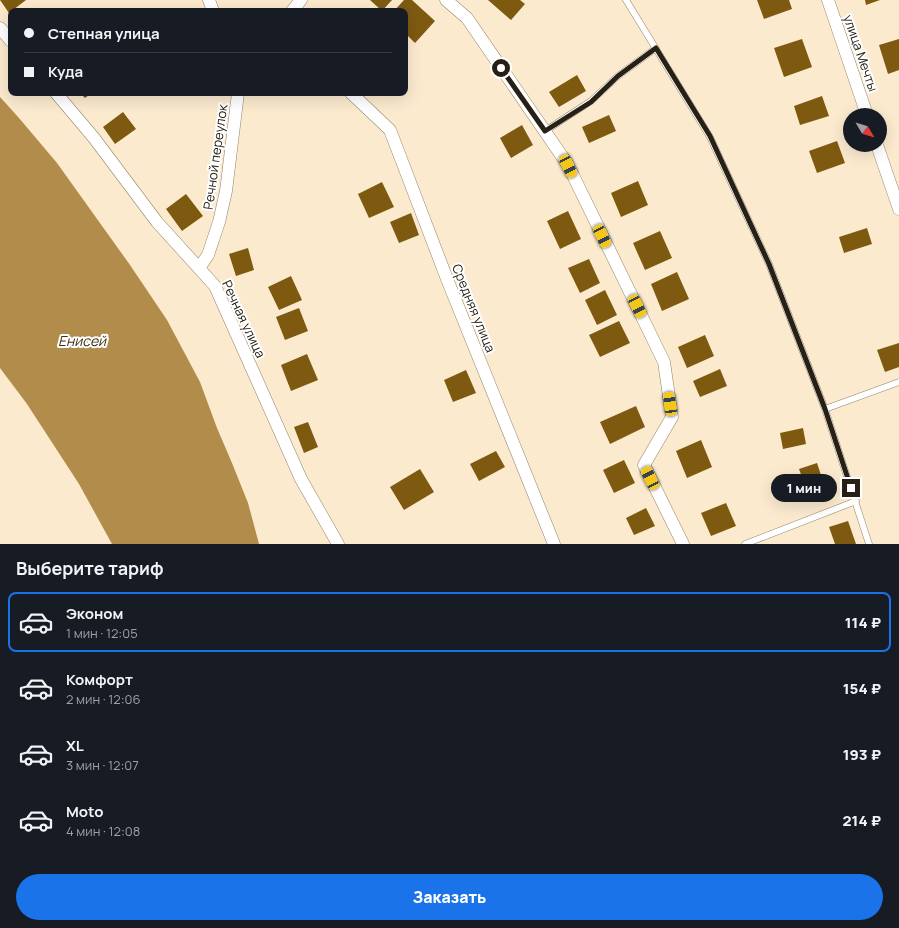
<!DOCTYPE html>
<html lang="ru">
<head>
<meta charset="utf-8">
<style>
	body { margin:0; font-family:Manrope,sans-serif; background:#242831; color:#f1f3f6; height:100vh; display:flex; flex-direction:column; font-size:15px; white-space:nowrap }
	* { box-sizing:border-box; margin:0 }
	p { font-size:13px; color:#9ea1a6 }
	.icon { flex:none; width:22px; height:22px; fill:none; stroke:currentColor; stroke-width:2; stroke-linecap:round; stroke-linejoin:round }
	.map { position:relative; height:544px; overflow:hidden }
	.drawer { display:flex; flex-direction:column; background:#171b24; flex:1 }
	.drawer>* { flex:none }
	.hud { position:absolute; left:8px; top:8px; width:400px; height:88px; border-radius:8px; box-shadow:0 4px 16px #0002; display:grid; align-content:center; height:88px; padding:0 16px; background:#171b24 }
	.needle { width:26px; rotate:128deg }
	.tools { position:absolute; left:843px; top:108px; display:grid; gap:8px }
	.tools a { display:grid; place-items:center; width:44px; height:44px; border-radius:50%; background:#171b24; box-shadow:0 4px 16px #0002; font-size:20px }
	.end { position:absolute; width:18px; height:18px; margin:-9px; border:5px solid #262016; background:#fff; box-shadow:0 0 0 2px #fff }
	.from { border-radius:50% }
	.bubble { position:absolute; height:28px; border-radius:14px; background:#171b24; box-shadow:0 4px 16px #0002; font-size:13px; font-weight:800; line-height:28px; text-align:center }
	.car { position:absolute; width:12px; height:24px; margin:-12px -6px; border-radius:5px; box-shadow:0 0 3px 1px #0007; background:linear-gradient(#f5c518 24%,#345 0 40%,#f5c518 0 76%,#345 0 86%,#f5c518 0) }
	.hud b { display:flex; align-items:center; gap:14px; height:38px; font-size:15px }
	.hud b+b { border-top:1px solid #363941 }
	.hud i { width:10px; height:10px; background:#f1f3f6 }
	ul { padding:0; list-style:none }
	li { display:flex; align-items:center; gap:12px; height:60px; margin:0 8px 6px; padding:0 8px; border:2px solid transparent; border-radius:8px }
	li div { flex:1 }
	li b { display:block; font-size:15px }
	li em { font-style:normal; font-weight:800 }
	li.selected { border-color:#1a73e8 }
	li>.icon { width:36px; height:36px; stroke-width:1.5 }
	h2 { padding:0 16px; font-size:18px; line-height:48px }
	.button { display:flex; gap:8px; margin-top:auto; padding:8px 16px }
	.button a { flex:1; height:46px; border-radius:24px; background:#1a73e8; color:#fff; font-size:16px; font-weight:800; line-height:46px; text-align:center }
	.map>svg:first-child { display:block }
</style>
</head>
<body>
<div class="map">
<svg width="899" height="544" viewBox="0 0 899 544">
	<rect width="100%" height="100%" fill="#fbeace"/>
	<path fill="#b28c4a" d="M0,97L19,118L57,163L130,265L167,320L200,382L217,428L232,463L248,503L259,544H112L79,484L27,404L0,368Z"/>
	<path fill="#7e5a11" d="M0,0H26L9,13Z
		M370,0H392L382,11Z
		M404,0H412L435,21L415,43L405,33V11H394Z
		M488,0H520L525,4L511,20Z
		M757,0H789L792,9L764,19Z
		M865,0H880L866,5Z
		M802,39L812,67L784,77L774,48Z
		M899,39V70L888,74L879,45Z
		M577,75L586,91L559,107L549,92Z
		M80,93H92L85,98Z
		M822,96L829,116L800,125L794,106Z
		M123,112L136,129L115,144L103,127Z
		M609,115L616,131L589,143L582,127Z
		M522,125L533,145L511,158L500,138Z
		M837,141L845,163L817,173L809,151Z
		M638,181L648,205L621,217L611,193Z
		M382,182L394,207L369,218L358,194Z
		M186,194L203,216L182,231L166,209Z
		M568,211L581,239L560,249L547,221Z
		M411,213L419,235L399,243L390,222Z
		M867,228L872,244L844,253L839,237Z
		M660,231L672,258L645,270L633,243Z
		M248,248L254,270L236,276L229,254Z
		M589,259L600,283L580,293L568,268Z
		M677,272L689,299L662,311L651,284Z
		M291,276L302,300L279,310L268,287Z
		M605,290L617,315L597,325L585,300Z
		M299,308L308,331L285,340L276,317Z
		M619,321L630,343L600,357L589,335Z
		M705,335L714,356L687,368L678,347Z
		M899,343V367L885,372L877,350Z
		M307,354L318,380L291,391L281,365Z
		M720,369L727,386L700,397L693,381Z
		M466,370L476,393L453,402L444,380Z
		M636,406L645,427L610,444L600,422Z
		M308,422L318,447L304,453L294,427Z
		M803,428L806,444L783,449L780,433Z
		M701,440L712,467L687,478L676,451Z
		M496,451L505,467L479,481L470,464Z
		M624,460L635,483L614,493L603,470Z
		M817,463L825,487L808,493L799,469Z
		M420,469L434,492L404,510L390,487Z
		M726,503L736,526L711,536L701,513Z
		M646,508L655,526L634,535L626,518Z
		M848,521L856,544H835L829,527Z"/>
	<g fill="none" stroke-linecap="round" stroke-linejoin="round">
		<defs>
			<path id="service" d="M626,0L710,137L769,264L825,409L869,544
				M545,131L591,101L618,76L656,48
				M825,409L899,382
				M745,544L856,501"/>
			<path id="minor" d="M209,0L213,11
				M446,0L467,18L568,165L664,362L672,417L644,465L683,544
				M828,0L867,115
				M292,11L301,0
				M0,28L11,41
				M56,93L94,138L157,222L215,286L301,479L338,544
				M351,93L390,130L447,279L554,544
				M877,145L899,209
				M199,268L208,255L219,222L226,191L238,93"/>
		</defs>
		<use href="#service" stroke="#92836a" stroke-width="7"/>
		<use href="#minor" stroke="#92836a" stroke-width="13"/>
		<use href="#service" stroke="#fff" stroke-width="6"/>
		<use href="#minor" stroke="#fff" stroke-width="12"/>
	</g>
	<g fill="none" stroke-linecap="round" stroke-linejoin="round">
		<path stroke="#262016" stroke-width="5" d="M501,68L545,131L591,102L618,76L656,48L710,136L769,264L825,409L851,488"/>
	</g>
	<g text-anchor="middle" dominant-baseline="central" stroke-width="4" stroke-linejoin="round" paint-order="stroke">
		<g font-size="13" fill="#262016" stroke="#fff">
			<text transform="translate(861 53) rotate(71)">улица Мечты</text>
			<text transform="translate(215 157) rotate(-82)">Речной переулок</text>
			<text transform="translate(474 308) rotate(68)">Средняя улица</text>
			<text transform="translate(244 319) rotate(65)">Речная улица</text>
		</g>
		<g font-size="14" font-style="italic" fill="#3f2f11" stroke="#fff">
			<text x="82" y="340">Енисей</text>
		</g>
	</g>
</svg>
<div class="tools">
<a><svg class="needle" viewBox="-14 -14 28 28"><path d="M0-13l5 13h-10z" fill="#e53935"/><path d="M0 13l5-13h-10z" fill="#9ea1a6"/></svg></a>
</div>
<i class="end from" style="left:501px;top:68px"></i>
<i class="end" style="left:851px;top:488px"></i>
<div class="bubble" style="left:771px;top:474px;width:66px">1 мин</div>
<i class="car" style="left:568px;top:166px;rotate:154deg"></i>
<i class="car" style="left:602px;top:236px;rotate:154deg"></i>
<i class="car" style="left:637px;top:306px;rotate:154deg"></i>
<i class="car" style="left:670px;top:404px;rotate:352deg"></i>
<i class="car" style="left:650px;top:478px;rotate:334deg"></i>
<div class="hud">
<b><i class="from"></i>Степная улица</b>
<b><i></i>Куда</b>
</div>
</div>
<section class="drawer">
<h2>Выберите тариф</h2>
<ul>
<li class="selected"><svg class="icon" aria-label="car" viewBox="0 0 24 24"><path d="M5 17H2v-5l4-1 3-4h7l3 4 3 1v5h-3M9 17h6M6 11h13"/><circle cx="7" cy="17" r="2"/><circle cx="17" cy="17" r="2"/></svg><div><b>Эконом</b><p>1 мин · 12:05</p></div><em>114 ₽</em></li>
<li><svg class="icon" aria-label="car" viewBox="0 0 24 24"><path d="M5 17H2v-5l4-1 3-4h7l3 4 3 1v5h-3M9 17h6M6 11h13"/><circle cx="7" cy="17" r="2"/><circle cx="17" cy="17" r="2"/></svg><div><b>Комфорт</b><p>2 мин · 12:06</p></div><em>154 ₽</em></li>
<li><svg class="icon" aria-label="car" viewBox="0 0 24 24"><path d="M5 17H2v-5l4-1 3-4h7l3 4 3 1v5h-3M9 17h6M6 11h13"/><circle cx="7" cy="17" r="2"/><circle cx="17" cy="17" r="2"/></svg><div><b>XL</b><p>3 мин · 12:07</p></div><em>193 ₽</em></li>
<li><svg class="icon" aria-label="car" viewBox="0 0 24 24"><path d="M5 17H2v-5l4-1 3-4h7l3 4 3 1v5h-3M9 17h6M6 11h13"/><circle cx="7" cy="17" r="2"/><circle cx="17" cy="17" r="2"/></svg><div><b>Moto</b><p>4 мин · 12:08</p></div><em>214 ₽</em></li>
</ul>
<div class="button"><a>Заказать</a></div>
</section>
</body>
</html>
